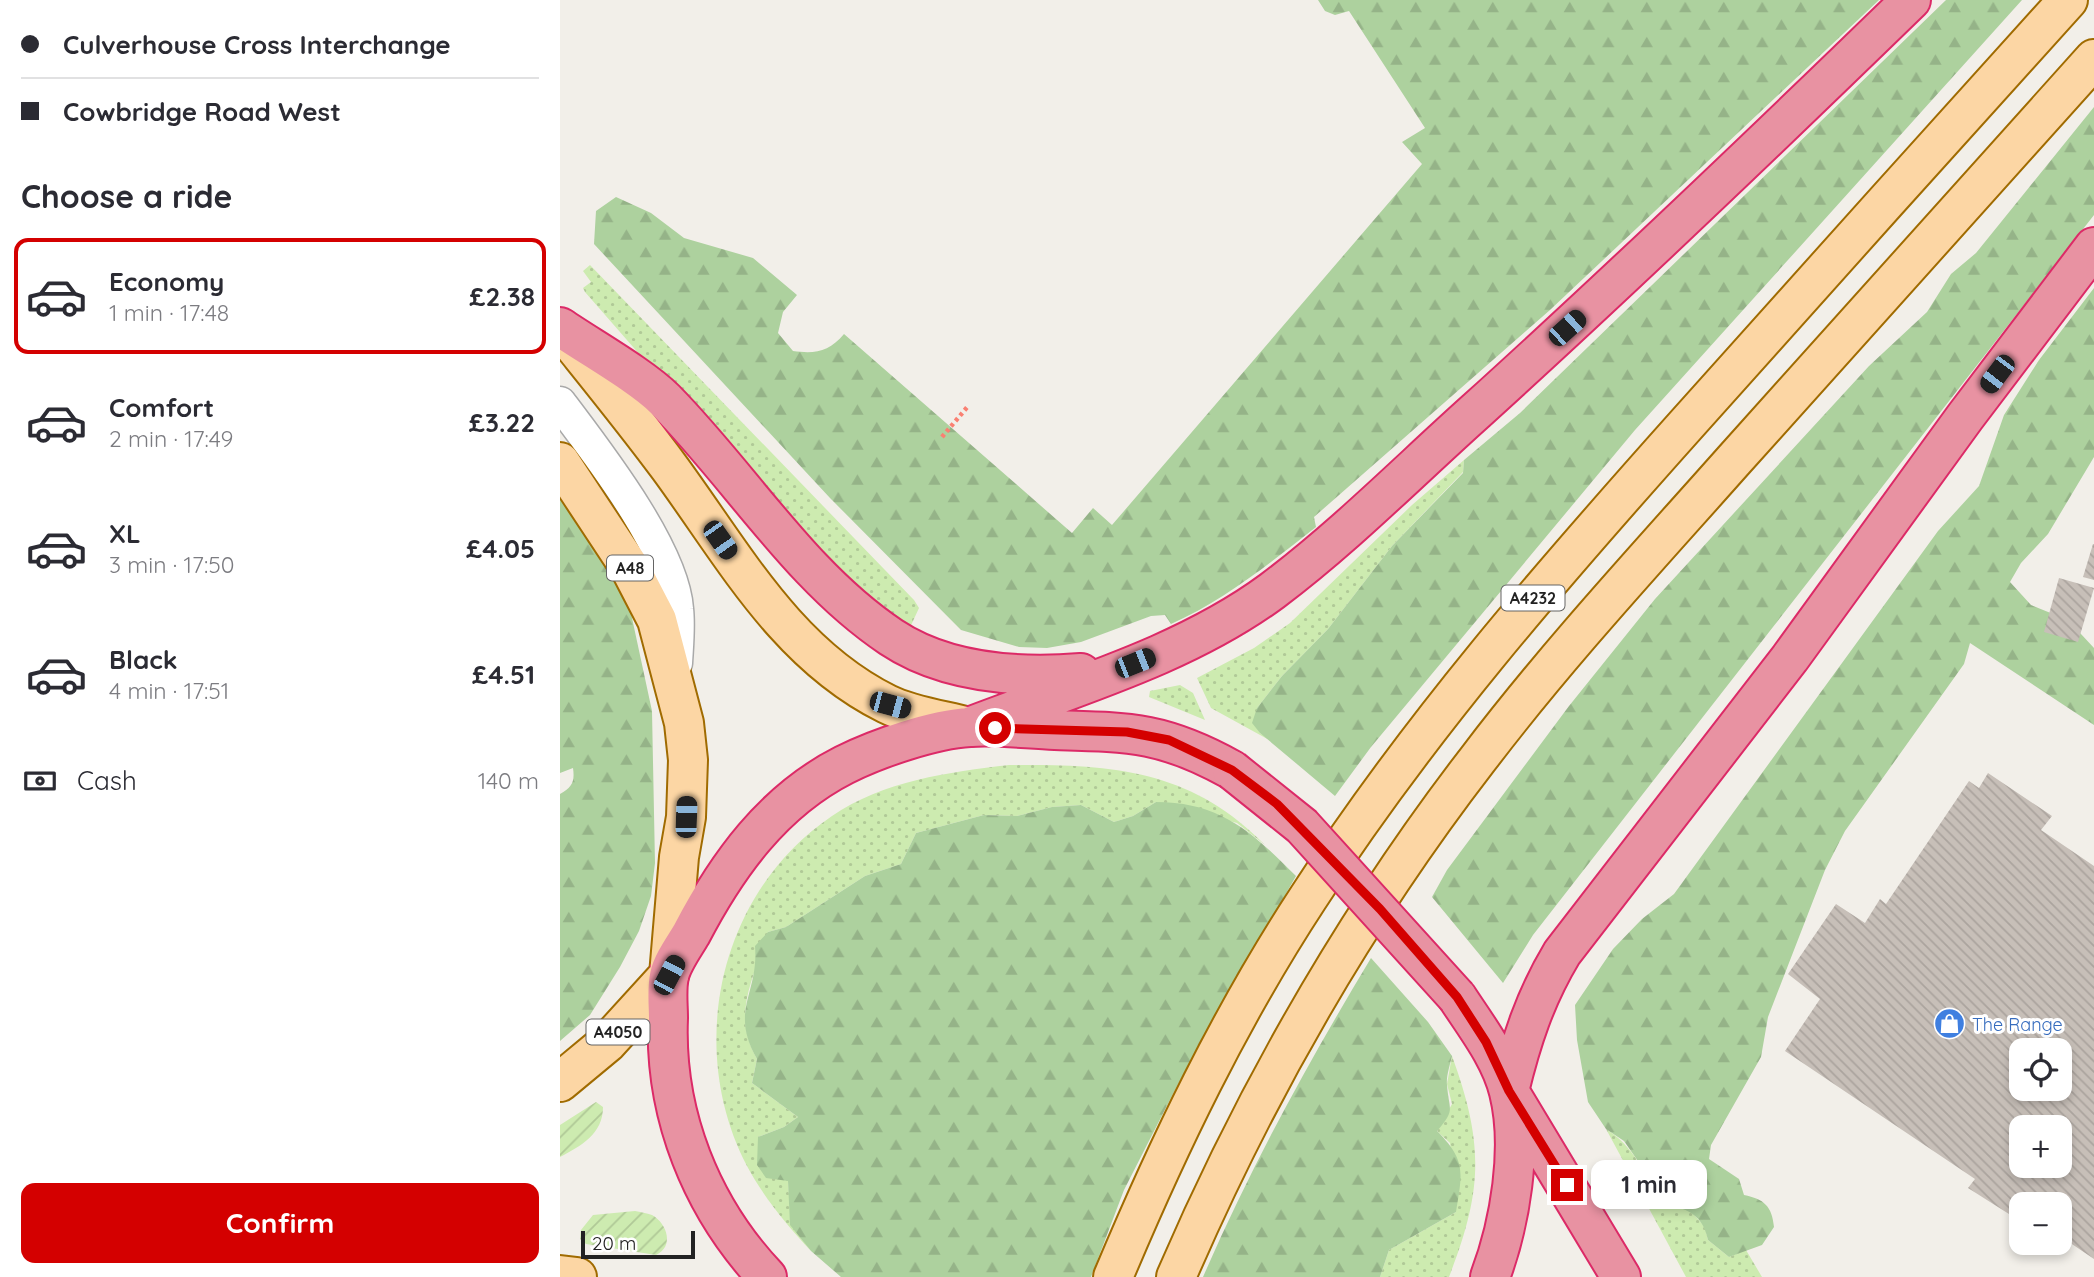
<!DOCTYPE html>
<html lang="en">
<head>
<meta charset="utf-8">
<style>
	body { margin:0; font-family:Quicksand,sans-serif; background:#f7f7f7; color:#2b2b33; height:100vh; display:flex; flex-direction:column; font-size:26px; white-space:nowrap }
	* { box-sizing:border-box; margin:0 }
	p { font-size:23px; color:#7c7c81 }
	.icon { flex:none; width:38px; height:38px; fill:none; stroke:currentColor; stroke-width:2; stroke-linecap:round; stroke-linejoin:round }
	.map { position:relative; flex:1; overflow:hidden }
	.details { display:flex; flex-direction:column; background:#fff; width:560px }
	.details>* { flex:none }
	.banner { display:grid; align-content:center; height:154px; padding:0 21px; background:#fff }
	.controls { position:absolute; left:1449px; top:1038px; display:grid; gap:14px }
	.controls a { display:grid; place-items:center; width:63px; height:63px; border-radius:14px; background:#fff; box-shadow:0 4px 10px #0003; font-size:35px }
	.scale { position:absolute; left:21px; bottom:18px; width:114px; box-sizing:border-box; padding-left:7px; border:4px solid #222; border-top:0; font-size:19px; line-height:24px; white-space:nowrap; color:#222; -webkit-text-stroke:5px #fff; paint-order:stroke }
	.end { position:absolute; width:32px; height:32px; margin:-16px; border:9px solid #d40000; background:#fff; box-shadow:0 0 0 4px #fff }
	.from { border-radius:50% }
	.bubble { position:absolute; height:49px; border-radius:14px; background:#fff; box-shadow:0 4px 10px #0003; font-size:23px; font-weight:700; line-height:49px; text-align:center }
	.car { position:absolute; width:21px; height:42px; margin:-21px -10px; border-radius:9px; box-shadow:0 0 5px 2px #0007; background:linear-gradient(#222 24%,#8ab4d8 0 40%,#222 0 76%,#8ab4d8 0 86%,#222 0) }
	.banner b { display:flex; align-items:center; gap:24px; height:66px; font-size:26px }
	.banner b+b { border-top:2px solid #e1e1e2 }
	.banner i { width:18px; height:18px; background:#2b2b33 }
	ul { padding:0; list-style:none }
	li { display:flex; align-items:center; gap:21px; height:116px; margin:0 14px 10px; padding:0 7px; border:4px solid transparent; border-radius:14px }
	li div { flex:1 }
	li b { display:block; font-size:26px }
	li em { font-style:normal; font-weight:700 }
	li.selected { border-color:#d40000 }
	li>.icon { width:63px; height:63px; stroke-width:1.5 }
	h2 { padding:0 21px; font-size:32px; line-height:84px }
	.pay { display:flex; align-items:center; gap:18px; height:77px; padding:0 21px; font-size:26px }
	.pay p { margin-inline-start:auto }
	.button { display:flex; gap:14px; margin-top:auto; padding:14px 21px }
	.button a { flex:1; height:80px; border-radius:14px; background:#d40000; color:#fff; font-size:28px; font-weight:700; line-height:80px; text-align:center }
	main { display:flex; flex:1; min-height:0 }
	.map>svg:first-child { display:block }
</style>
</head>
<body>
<main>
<section class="details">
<div class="banner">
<b><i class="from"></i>Culverhouse Cross Interchange</b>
<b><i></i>Cowbridge Road West</b>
</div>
<h2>Choose a ride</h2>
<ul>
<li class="selected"><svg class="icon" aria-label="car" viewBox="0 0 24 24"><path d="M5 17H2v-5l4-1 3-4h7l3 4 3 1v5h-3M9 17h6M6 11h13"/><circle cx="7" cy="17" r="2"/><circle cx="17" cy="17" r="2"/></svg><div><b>Economy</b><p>1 min · 17:48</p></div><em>£2.38</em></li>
<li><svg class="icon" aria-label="car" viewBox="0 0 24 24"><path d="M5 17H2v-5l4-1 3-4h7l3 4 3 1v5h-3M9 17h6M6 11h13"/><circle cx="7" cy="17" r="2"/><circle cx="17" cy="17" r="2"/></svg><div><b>Comfort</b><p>2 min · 17:49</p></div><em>£3.22</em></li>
<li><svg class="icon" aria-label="car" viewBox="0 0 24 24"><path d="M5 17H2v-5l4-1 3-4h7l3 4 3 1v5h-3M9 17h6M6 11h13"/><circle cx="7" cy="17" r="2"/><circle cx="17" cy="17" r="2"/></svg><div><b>XL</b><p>3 min · 17:50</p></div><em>£4.05</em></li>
<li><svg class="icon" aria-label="car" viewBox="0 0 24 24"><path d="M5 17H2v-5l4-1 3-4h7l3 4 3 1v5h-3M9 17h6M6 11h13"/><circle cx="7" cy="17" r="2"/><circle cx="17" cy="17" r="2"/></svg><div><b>Black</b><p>4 min · 17:51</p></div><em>£4.51</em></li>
</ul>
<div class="pay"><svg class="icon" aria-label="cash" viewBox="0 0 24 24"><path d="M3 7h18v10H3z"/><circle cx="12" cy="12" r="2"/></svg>Cash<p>140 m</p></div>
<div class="button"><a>Confirm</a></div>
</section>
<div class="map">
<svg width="1534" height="1277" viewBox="0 0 1534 1277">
	<defs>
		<pattern id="grass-dots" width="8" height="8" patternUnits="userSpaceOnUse" patternTransform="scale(1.75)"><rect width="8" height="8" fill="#cdebb0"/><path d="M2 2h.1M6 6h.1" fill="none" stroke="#b0c997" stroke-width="1.8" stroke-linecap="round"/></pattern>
		<pattern id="forest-firs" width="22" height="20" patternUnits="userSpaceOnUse" patternTransform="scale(1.75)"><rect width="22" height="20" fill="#add19e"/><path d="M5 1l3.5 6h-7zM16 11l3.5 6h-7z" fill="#95b388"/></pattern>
		<pattern id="garden-furrows" width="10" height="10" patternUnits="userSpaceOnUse" patternTransform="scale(1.75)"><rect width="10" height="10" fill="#cdebb0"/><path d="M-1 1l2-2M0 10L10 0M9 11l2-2" fill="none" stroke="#b0c997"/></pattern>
		<pattern id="building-back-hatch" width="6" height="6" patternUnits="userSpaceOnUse" patternTransform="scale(1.75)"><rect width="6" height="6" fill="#c7bfb8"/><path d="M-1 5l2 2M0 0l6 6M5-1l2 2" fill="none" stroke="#aba49e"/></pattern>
	</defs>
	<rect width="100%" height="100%" fill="#f2efe9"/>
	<path fill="url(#grass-dots)" d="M30,265L354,600L359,608L347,634L324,620L101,379L25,292L23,288L31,282L23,271Z
		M904,460L903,472L832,546L768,629L722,676L697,708L700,733L711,741L651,708L637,678L694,648L730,623L852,505Z
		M620,685L633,693L645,720L589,697L590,691Z
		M449,765C551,764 631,769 705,845L677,823L596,802L573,816L554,822L521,805L492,807L457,816L424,815L356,833L341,864L305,876L226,927L208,932C194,979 171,1013 197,1059L192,1083L238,1117L224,1127L198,1137L228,1180L231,1225L251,1251C227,1225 204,1198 187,1166C125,1047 159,892 272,816C323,781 389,772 449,765Z
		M892,1056C924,1144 923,1190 889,1277H820L829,1250L896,1212L890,1143L877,1131L892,1104L887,1084Z
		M1046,1129C1074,1147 1086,1172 1095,1203L1128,1208L1145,1227L1148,1240L1169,1257L1186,1250L1202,1277H1126Z"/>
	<path fill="url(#forest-firs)" d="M758,0H1319L990,310L754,517L756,527C710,563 665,600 611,624L605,615L591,616L521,642L487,648L459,647L401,630L270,498L34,244L36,211L56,197L91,213L124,238L193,258L237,295L223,312L218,333L233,351C255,354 269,352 284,334L512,533L533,508L552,525L862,164L842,142L865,128L789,11L775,15L765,11Z
		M1386,0H1462L1075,430L811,747L775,796L700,733L692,723L697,708L722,676L768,629L832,546L903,473L904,460L960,413Z
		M1534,107V215L973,935L943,983L872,897L887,870L1009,706L1095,599L1309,366L1367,312L1391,274L1416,253Z
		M1534,288V457L1488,534L1461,563L1450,582L1471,605L1508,620L1534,648V725L1410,643L1404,664L1285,831L1265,870L1208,1017L1201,1057L1151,1145L1149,1159L1179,1179L1184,1195C1204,1199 1212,1206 1214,1227L1202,1245L1169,1257L1148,1240C1142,1210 1121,1207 1095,1203L1087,1174L1064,1141L1046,1129L1028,1102L1017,1040L1015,1005L1053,949L1082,919L1114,894L1378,531L1419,486L1444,415L1479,360Z
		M0,493L28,531L69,604L92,711L95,863L91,896L79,931L60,967L30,1015L0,1041V794C12,787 15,782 13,768L0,773Z
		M596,802C661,802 693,833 736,876L618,1084L564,1190L531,1277H281L251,1251L230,1225L228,1181L206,1178L197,1165L198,1137L224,1127L238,1117L192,1083L197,1059C169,1010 199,994 195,946L208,932L226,927L305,876L341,864L356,833L424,815L457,816L492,807L521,805L554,822L573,816Z
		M811,958L868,1022L892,1056C890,1065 886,1076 887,1085C889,1111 896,1109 877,1131C907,1161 902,1173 896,1212L829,1250L820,1277H643C692,1164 748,1063 811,958Z"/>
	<path fill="url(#garden-furrows)" d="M36,1102L43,1107C43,1134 21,1146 0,1157V1125Z
		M75,1211C80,1212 87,1213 92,1215C108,1224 114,1247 96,1255L26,1244L20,1239L21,1230L33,1215Z"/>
	<path fill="url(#building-back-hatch)" fill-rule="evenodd" d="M1533,544H1534V580L1523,577Z
		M1499,578L1534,588L1518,642L1484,632Z
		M1428,773L1492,816L1481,830L1534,866V1259L1500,1236V1204H1461L1460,1221L1408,1188L1415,1179L1225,1051L1260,999L1228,974L1276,904L1305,923L1320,899L1326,904L1409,781L1419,788ZM1461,1050H1500V1088H1461ZM1461,1127H1500V1166H1461Z"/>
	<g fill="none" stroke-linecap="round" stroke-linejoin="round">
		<defs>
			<path id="street" d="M0,403C36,451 113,549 117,609C119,626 117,645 116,663"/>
			<path id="primary" d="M3,332C39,377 75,421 109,467C173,554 226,654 327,704C351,716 383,720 409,727
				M0,462L70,568L97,620L124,723L128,760L126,817L119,857L109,975L47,1043L0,1082
				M0,1275L17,1277
				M553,1277C608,1146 670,1017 748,898C858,728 991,576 1125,426C1252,283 1380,142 1508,0
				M616,1277C695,1094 796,917 918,759C997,655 1087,558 1174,460C1293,326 1414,193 1534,59"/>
			<path id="highway" d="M0,327C29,347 81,376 105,400C181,477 240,576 331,637C385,673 458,678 521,673
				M409,727C510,688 624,656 712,591C784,537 849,471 916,411C1064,277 1208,139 1351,0
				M897,997C916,1026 941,1058 949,1092C963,1148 950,1224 930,1277
				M949,1091C961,1041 975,998 1002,953L1230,658L1405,417L1534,247
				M952,1096L1061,1277
				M207,1277C141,1207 104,1114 108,1018C108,1005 106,989 109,976C112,962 124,946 131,934C167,865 213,801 284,765C318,748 374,729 410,727C438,725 467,729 495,730C570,732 604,732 672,770"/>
		</defs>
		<use href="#street" stroke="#a9a9a9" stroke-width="35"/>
		<use href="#primary" stroke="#a06b00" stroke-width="42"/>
		<use href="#highway" stroke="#dc2a67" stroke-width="42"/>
		<path stroke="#fa8072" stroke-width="4.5" stroke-dasharray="3.5 3.5" stroke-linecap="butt" d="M382,437L409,405"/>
		<use href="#street" stroke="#fff" stroke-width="32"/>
		<use href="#primary" stroke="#fcd6a4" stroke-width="38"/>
		<use href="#highway" stroke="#e892a2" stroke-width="38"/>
		<defs>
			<path id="highway-bridge" d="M672,770L742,826L897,997"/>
		</defs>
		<use href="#highway-bridge" stroke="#dc2a67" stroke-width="42" stroke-linecap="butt"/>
		<use href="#highway-bridge" stroke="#e892a2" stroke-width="38"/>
	</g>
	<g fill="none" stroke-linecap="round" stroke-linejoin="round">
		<path stroke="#d40000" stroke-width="9" d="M435,728L567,732L609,740L672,770L717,804L820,909L897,997L926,1042L949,1091L1007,1185"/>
	</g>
	<defs>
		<symbol id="shop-disc" viewBox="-11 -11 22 22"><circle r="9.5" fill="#3f7fe0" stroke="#fff"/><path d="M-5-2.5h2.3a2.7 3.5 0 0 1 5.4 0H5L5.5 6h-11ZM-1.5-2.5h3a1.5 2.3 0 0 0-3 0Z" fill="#fff"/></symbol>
	</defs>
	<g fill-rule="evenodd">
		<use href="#shop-disc" x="1372" y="1006" width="35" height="35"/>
	</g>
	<g text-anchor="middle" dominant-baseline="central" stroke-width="6" stroke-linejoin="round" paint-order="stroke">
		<g fill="#fff" stroke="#646464" stroke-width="2">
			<rect x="47" y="555.5" width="46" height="25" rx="5"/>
			<rect x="941.5" y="585.5" width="63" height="25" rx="5"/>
			<rect x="26.5" y="1019.5" width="63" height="25" rx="5"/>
		</g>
		<g font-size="16" font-weight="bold" fill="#222">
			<text x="70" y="568">A48</text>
			<text x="973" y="598">A4232</text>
			<text x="58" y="1032">A4050</text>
		</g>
		<g font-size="18" fill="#366cbe" stroke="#fff" text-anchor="start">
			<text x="1412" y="1024">The Range</text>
		</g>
	</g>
</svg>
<div class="controls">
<a><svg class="icon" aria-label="locate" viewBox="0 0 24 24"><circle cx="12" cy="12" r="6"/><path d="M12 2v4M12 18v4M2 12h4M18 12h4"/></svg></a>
<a>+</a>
<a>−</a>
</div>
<div class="scale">20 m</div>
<i class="end from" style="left:435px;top:728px"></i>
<i class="end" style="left:1007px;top:1185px"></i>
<div class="bubble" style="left:1031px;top:1160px;width:116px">1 min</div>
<i class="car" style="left:1007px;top:328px;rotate:48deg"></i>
<i class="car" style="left:1437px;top:374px;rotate:217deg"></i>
<i class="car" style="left:160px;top:540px;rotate:145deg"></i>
<i class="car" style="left:575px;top:663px;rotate:68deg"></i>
<i class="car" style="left:330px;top:705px;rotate:105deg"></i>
<i class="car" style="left:126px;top:817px;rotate:2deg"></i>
<i class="car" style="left:109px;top:975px;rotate:28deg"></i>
</div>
</main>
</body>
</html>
